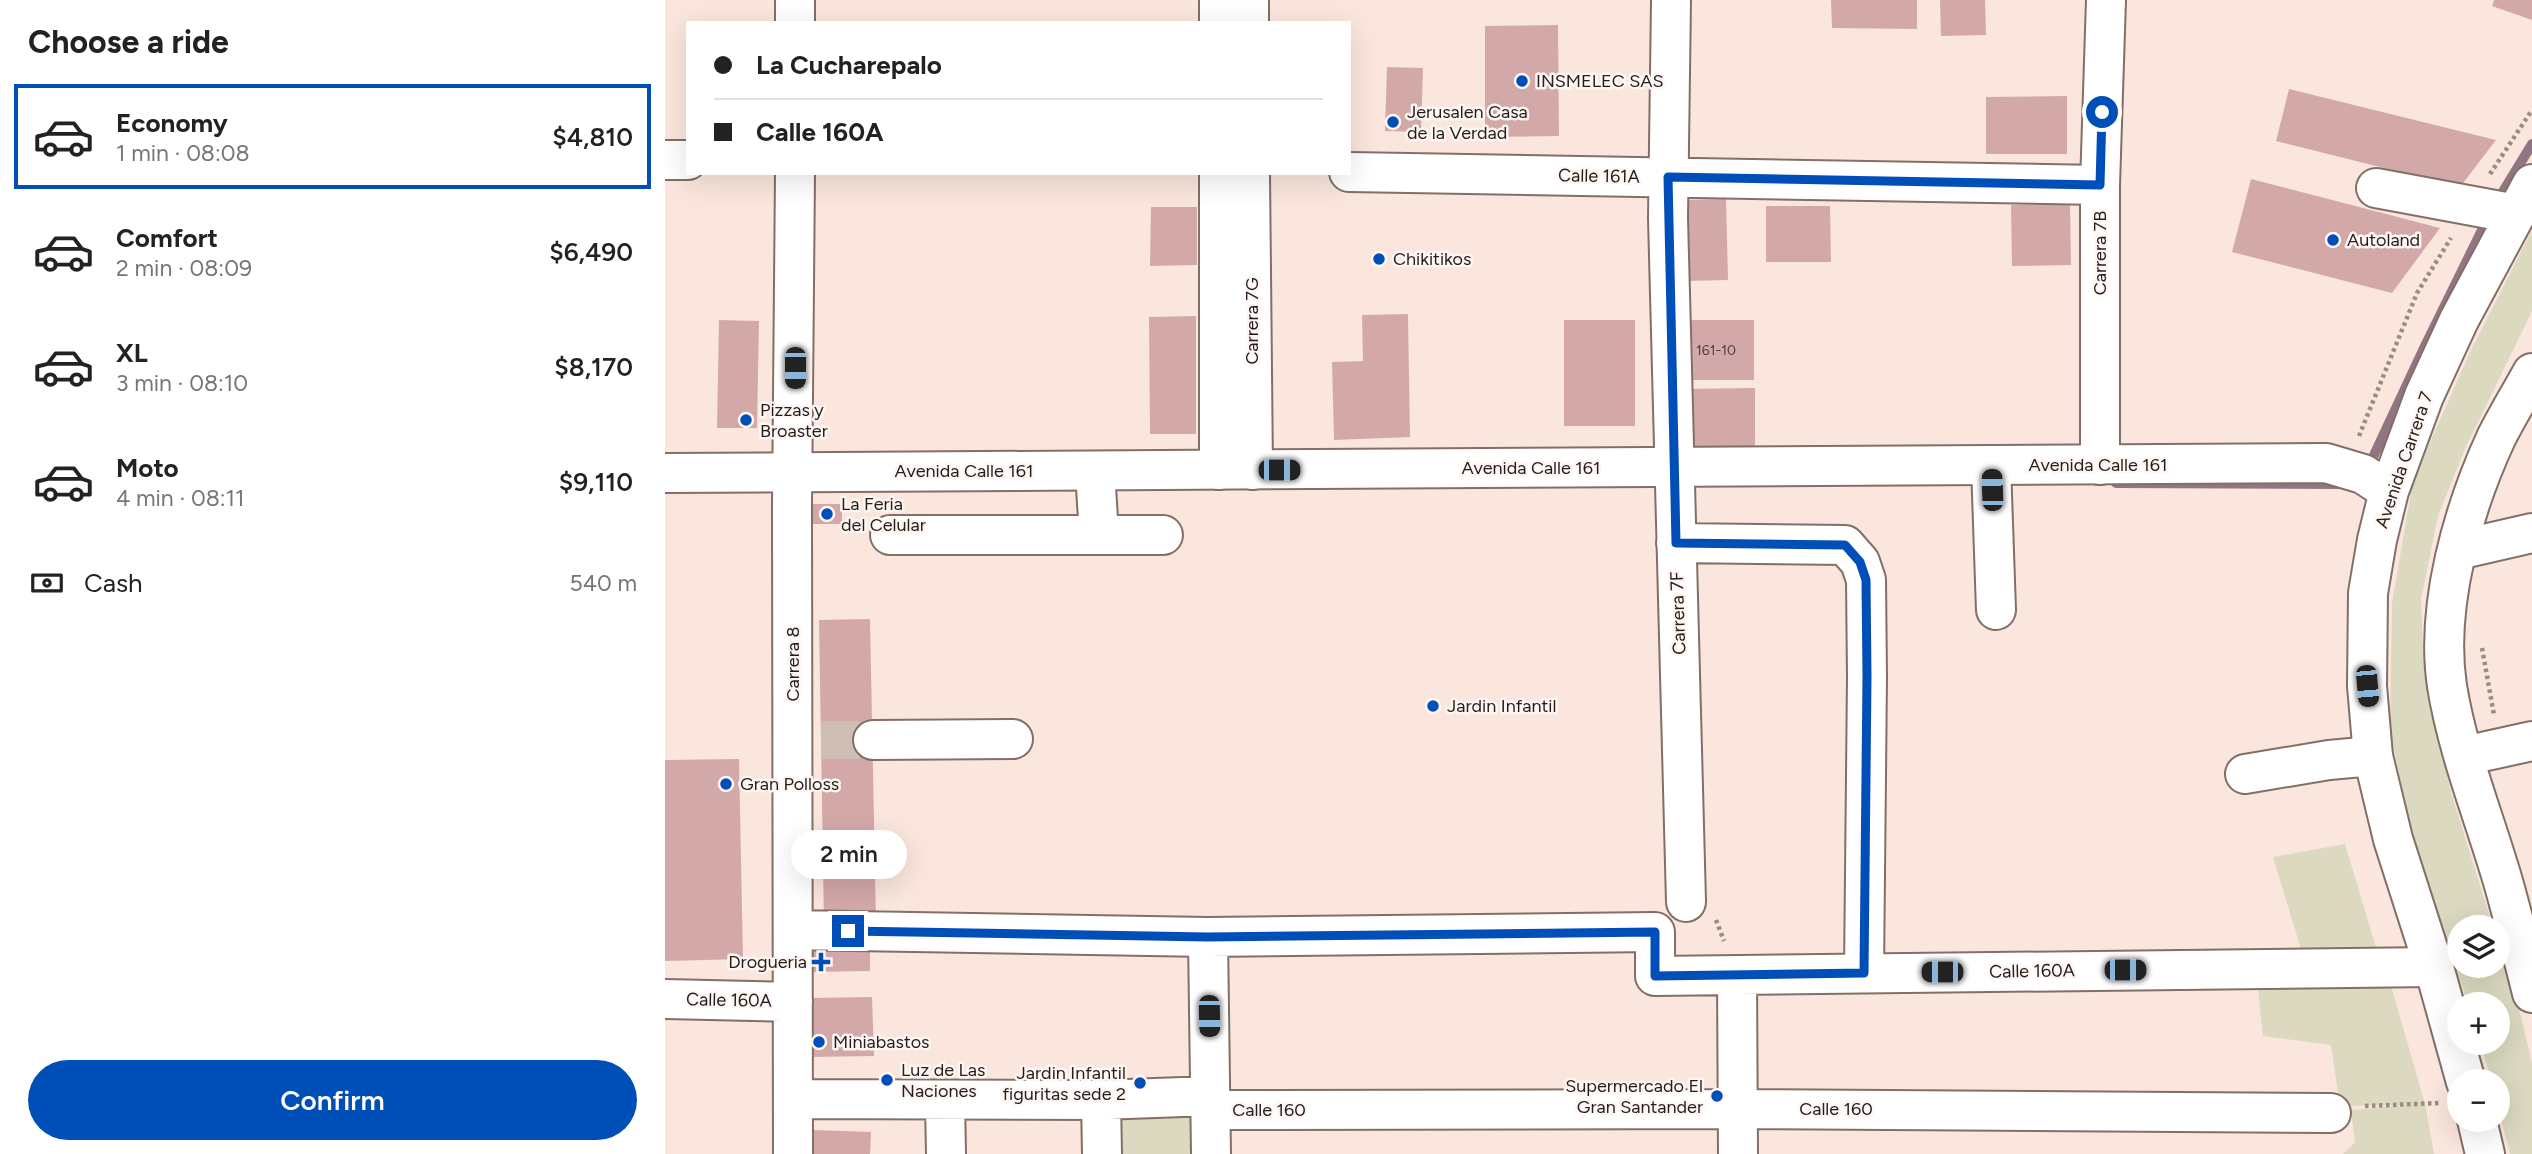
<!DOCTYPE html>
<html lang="en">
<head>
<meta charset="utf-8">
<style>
	body { margin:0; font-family:Figtree,sans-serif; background:#f6f6f6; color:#222; height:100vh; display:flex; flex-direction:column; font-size:26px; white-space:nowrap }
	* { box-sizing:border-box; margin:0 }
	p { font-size:23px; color:#767676 }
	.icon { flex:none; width:38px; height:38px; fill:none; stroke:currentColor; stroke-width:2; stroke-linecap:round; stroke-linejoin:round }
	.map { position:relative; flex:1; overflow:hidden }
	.panel { display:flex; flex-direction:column; background:#fff; width:665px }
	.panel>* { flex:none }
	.hud { position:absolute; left:21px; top:21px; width:665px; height:154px; border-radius:0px; box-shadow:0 7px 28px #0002; display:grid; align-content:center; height:154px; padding:0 28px; background:#fff }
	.fabs { position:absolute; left:1782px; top:915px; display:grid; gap:14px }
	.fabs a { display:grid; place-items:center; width:63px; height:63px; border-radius:50%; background:#fff; box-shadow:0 7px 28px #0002; font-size:35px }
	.end { position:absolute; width:32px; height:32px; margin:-16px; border:9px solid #004fb9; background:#fff; box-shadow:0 0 0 4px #fff }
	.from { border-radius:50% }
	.bubble { position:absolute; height:49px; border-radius:24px; background:#fff; box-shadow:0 7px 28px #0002; font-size:23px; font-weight:600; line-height:49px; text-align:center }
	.car { position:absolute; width:21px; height:42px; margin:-21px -10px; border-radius:9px; box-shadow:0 0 5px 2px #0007; background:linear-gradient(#222 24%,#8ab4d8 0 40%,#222 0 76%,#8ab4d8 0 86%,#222 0) }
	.hud b { display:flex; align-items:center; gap:24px; height:66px; font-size:26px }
	.hud b+b { border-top:2px solid #e0e0e0 }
	.hud i { width:18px; height:18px; background:#222 }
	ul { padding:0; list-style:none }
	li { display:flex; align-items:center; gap:21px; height:105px; margin:0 14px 10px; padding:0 14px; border:4px solid transparent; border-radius:0px }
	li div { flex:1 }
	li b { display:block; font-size:26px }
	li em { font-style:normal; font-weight:600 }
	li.selected { border-color:#004fb9 }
	li>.icon { width:63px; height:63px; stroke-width:1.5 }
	h2 { padding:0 28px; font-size:32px; line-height:84px }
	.pay { display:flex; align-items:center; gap:18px; height:77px; padding:0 28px; font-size:26px }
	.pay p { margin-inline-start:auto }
	.primary-button { display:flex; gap:14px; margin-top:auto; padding:14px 28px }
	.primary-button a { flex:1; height:80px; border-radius:42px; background:#004fb9; color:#fff; font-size:28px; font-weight:600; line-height:80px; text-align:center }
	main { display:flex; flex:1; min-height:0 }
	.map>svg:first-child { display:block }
</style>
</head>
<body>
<main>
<section class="panel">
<h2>Choose a ride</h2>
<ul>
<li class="selected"><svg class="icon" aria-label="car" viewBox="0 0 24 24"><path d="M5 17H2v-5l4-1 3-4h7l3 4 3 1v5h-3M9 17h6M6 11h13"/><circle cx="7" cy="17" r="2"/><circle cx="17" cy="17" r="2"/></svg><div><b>Economy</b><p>1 min · 08:08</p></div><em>$4,810</em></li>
<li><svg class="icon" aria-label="car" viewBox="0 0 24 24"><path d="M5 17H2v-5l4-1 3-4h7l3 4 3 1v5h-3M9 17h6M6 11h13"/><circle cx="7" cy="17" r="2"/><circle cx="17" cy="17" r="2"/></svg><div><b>Comfort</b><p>2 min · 08:09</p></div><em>$6,490</em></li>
<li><svg class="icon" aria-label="car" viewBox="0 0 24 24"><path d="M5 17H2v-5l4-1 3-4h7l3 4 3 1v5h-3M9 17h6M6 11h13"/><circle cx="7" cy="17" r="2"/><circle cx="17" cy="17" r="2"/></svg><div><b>XL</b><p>3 min · 08:10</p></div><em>$8,170</em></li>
<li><svg class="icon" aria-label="car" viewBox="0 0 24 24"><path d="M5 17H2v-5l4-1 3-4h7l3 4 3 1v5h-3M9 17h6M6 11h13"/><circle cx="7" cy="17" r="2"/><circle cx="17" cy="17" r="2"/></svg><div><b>Moto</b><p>4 min · 08:11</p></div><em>$9,110</em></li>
</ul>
<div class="pay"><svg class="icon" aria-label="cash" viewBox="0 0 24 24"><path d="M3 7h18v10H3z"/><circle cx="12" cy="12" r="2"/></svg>Cash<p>540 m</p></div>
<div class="primary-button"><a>Confirm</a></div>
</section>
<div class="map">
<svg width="1867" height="1154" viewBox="0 0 1867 1154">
	<rect width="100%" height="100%" fill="#fae6dc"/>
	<path fill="#dbd9c0" d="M1867,230V311L1800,449L1773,516L1756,599L1758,651L1764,694L1786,792L1828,927L1794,928V966H1832V940L1855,1013L1867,1063V1154H1845L1832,1104V1082L1827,1081L1815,1043H1832V1004H1803L1743,819L1725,730L1727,603L1748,481L1805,352Z
		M1680,844L1713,954L1639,959L1608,857Z
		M1721,968L1760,1104L1769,1154H1678L1690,1142L1686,1110L1742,1105L1675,1106L1666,1045L1598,1036L1591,969Z
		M533,1113V1154H441V1114Z"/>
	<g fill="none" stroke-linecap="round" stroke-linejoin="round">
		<path stroke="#927582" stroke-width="10" d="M1831,203L1867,144
			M1703,468L1760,346L1824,216
			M1451,483L1677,484"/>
	</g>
	<path fill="#d3a8a9" d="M1166,0H1252V29L1167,28Z
		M1275,0H1320L1321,35L1276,36Z
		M1829,0H1867V20L1827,6Z
		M893,25L894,136L820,137V26Z
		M722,67L758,68L756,132L720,131Z
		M1624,89L1831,140L1795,187L1611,141Z
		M1402,96V154H1321V97Z
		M1586,179L1775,228L1727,293L1567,252Z
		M1061,199L1063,280L1020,281L1018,200Z
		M1405,204L1406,265L1347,266L1346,205Z
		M1101,206H1165L1166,262H1101Z
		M486,207H532V265L485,266Z
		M743,314L745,437L669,440L667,362L698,361L697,315Z
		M531,316V434H485L484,317Z
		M54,320L94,321L92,428H52Z
		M899,320H970V426H899Z
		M1014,320H1089V380H1014Z
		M1090,388V448L1015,449V389Z
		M148,504H177V524H147Z
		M205,619L211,923L159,924L154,620Z
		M74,759L78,959L0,961V760Z
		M205,941V971L145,972V942Z
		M207,997L209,1056L144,1057V998Z
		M148,1130L206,1132L205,1154H147Z"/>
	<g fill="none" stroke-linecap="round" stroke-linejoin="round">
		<path stroke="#cfbeb5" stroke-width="38" stroke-dasharray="38 19" stroke-linecap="butt" d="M156,740H208"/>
		<defs>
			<path id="minor" d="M584,0V23
				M1006,0L1003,218L1021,902
				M130,23V0
				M554,23V0
				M0,160H23
				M684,172L1435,185
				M585,173L588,470
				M1711,188L1851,214
				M1326,465L1331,610
				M1435,465V185L1441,0
				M554,470V173
				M430,471L434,535
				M225,535H498
				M1011,543L1180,545L1195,562L1201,580L1202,677L1199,973
				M1793,550L1867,533
				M208,740L348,739
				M1799,756L1867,741
				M1580,774L1664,760L1708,756
				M128,930L543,937L990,932V976L1769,967
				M543,937L546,1154
				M1072,975L1073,1154
				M0,999L128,1002
				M128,1099L436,1100L545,1096
				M436,1100L437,1154
				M280,1101L281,1154
				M546,1110L1074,1109L1666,1113
				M128,1154L127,506L130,173"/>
			<path id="major" d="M1867,373C1855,395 1842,416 1831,438C1798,510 1770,606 1782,686C1793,754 1820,819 1839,885C1849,921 1858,957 1867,993
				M0,473L1661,463L1698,474L1724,491
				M1801,1082L1769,967L1728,839L1708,756L1702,686L1703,593L1712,540L1724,491L1759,396L1794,320L1867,184
				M1812,1120L1820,1154"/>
		</defs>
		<use href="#minor" stroke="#826f67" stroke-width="42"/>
		<use href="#major" stroke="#826f67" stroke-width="42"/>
		<path stroke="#9a8c85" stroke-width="4.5" stroke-dasharray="3.5 3.5" stroke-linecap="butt" d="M1825,174L1867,110
			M1694,436L1752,293L1786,238
			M1817,648L1829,715
			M1051,920L1059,941
			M1700,1106L1775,1103"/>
		<use href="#minor" stroke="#fff" stroke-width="38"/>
		<use href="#major" stroke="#fff" stroke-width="38"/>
	</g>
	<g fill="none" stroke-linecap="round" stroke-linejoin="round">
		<path stroke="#004fb9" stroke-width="9" d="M183,931L543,937L990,932V976L1199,973L1202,677L1201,580L1195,562L1180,545L1011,543L1003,177L1435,185L1437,112"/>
	</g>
	<g fill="#004fb9" stroke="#fef6f2" stroke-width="2.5">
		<circle cx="857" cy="81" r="7"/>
		<circle cx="728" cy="122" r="7"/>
		<circle cx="1668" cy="240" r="7"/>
		<circle cx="714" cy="259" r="7"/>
		<circle cx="81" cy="420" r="7"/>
		<circle cx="162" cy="514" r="7"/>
		<circle cx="768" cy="706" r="7"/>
		<circle cx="61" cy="784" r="7"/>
		<path d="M152.5 951.5h7v7h7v7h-7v7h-7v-7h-7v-7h7z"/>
		<circle cx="154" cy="1042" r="7"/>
		<circle cx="222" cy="1080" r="7"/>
		<circle cx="475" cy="1083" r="7"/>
		<circle cx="1052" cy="1096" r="7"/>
	</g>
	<g text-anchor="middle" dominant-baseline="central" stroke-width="5" stroke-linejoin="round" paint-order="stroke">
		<g font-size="14" fill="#50403e">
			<text x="1051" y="350">161-10</text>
		</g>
		<g font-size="18" fill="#241d1a" stroke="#fef6f2" text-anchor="start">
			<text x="871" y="81">INSMELEC SAS</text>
			<text x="742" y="112">Jerusalen Casa<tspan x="742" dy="21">de la Verdad</tspan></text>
			<text x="1682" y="240">Autoland</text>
			<text x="728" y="259">Chikitikos</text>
			<text x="95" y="410">Pizzas y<tspan x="95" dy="21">Broaster</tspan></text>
			<text x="176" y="504">La Feria<tspan x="176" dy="21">del Celular</tspan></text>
			<text x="782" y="706">Jardin Infantil</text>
			<text x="75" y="784">Gran Polloss</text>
			<text x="142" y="962" text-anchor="end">Drogueria</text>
			<text x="168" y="1042">Miniabastos</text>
			<text x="236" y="1070">Luz de Las<tspan x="236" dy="21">Naciones</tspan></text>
			<text x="461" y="1073" text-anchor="end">Jardin Infantil<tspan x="461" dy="21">figuritas sede 2</tspan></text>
			<text x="1038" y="1086" text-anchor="end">Supermercado El<tspan x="1038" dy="21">Gran Santander</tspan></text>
		</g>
		<g font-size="18" fill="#241d1a" stroke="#fef6f2">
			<text transform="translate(934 176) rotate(1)">Calle 161A</text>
			<text transform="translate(1435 253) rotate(-90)">Carrera 7B</text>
			<text transform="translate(587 321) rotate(-90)">Carrera 7G</text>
			<text transform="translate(1739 460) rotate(-71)">Avenida Carrera 7</text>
			<text x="1433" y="465">Avenida Calle 161</text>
			<text x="866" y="468">Avenida Calle 161</text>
			<text x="299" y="471">Avenida Calle 161</text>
			<text transform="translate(1013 613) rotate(-92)">Carrera 7F</text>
			<text transform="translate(128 664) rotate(-90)">Carrera 8</text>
			<text transform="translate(1367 971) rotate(-1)">Calle 160A</text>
			<text transform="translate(64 1000) rotate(1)">Calle 160A</text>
			<text x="1171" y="1109">Calle 160</text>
			<text x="604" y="1110">Calle 160</text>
		</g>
	</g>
</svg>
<div class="fabs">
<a><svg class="icon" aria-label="layers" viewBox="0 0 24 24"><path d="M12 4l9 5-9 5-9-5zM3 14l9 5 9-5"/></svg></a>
<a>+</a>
<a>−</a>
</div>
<i class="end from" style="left:1437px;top:112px"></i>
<i class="end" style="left:183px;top:931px"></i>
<div class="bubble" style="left:126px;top:830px;width:116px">2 min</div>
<i class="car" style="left:130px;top:368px;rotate:180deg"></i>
<i class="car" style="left:614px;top:470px;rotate:90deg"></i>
<i class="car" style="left:1327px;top:490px;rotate:358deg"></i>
<i class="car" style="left:1702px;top:686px;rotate:175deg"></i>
<i class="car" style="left:1460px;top:970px;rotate:90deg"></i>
<i class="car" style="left:1277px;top:972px;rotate:270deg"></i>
<i class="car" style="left:544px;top:1016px;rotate:179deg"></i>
<div class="hud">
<b><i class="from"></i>La Cucharepalo</b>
<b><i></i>Calle 160A</b>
</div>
</div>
</main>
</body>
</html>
